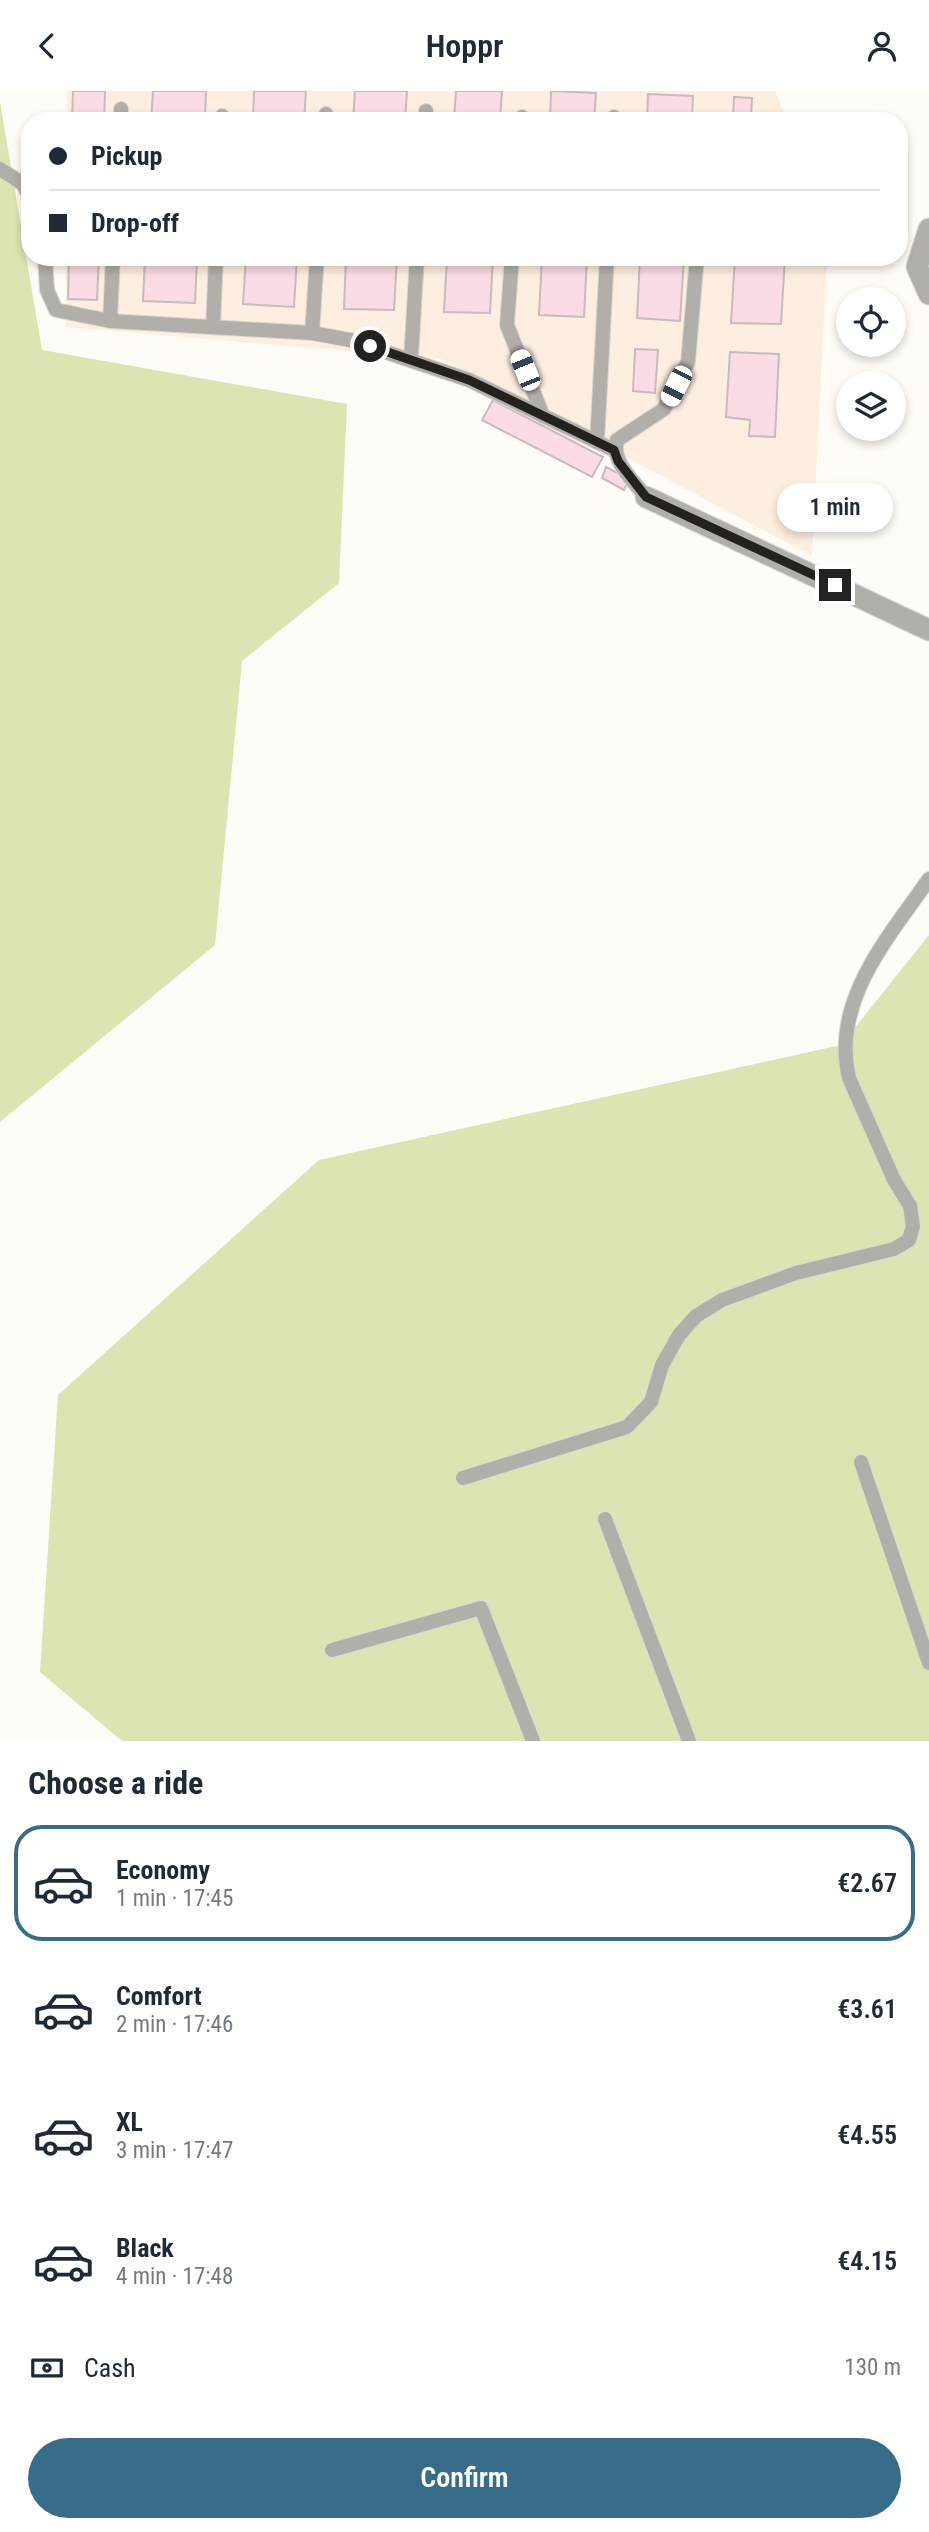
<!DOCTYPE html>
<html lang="en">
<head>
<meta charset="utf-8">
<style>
	body { margin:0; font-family:"Roboto Condensed",sans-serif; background:#f6f6f7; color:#1f2937; height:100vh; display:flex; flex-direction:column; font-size:26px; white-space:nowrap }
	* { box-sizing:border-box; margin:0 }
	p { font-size:23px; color:#747a83 }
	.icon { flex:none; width:38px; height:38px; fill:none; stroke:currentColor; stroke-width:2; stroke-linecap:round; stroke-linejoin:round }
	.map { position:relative; height:1650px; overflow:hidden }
	.side { display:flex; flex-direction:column; background:#fff; flex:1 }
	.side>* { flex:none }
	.guide { position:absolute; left:21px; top:21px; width:887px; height:154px; border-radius:28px; box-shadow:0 4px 10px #0003; display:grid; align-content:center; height:154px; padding:0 28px; background:#fff }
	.buttons { position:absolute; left:836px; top:196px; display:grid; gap:14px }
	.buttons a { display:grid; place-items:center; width:70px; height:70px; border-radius:50%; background:#fff; box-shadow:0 4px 10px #0003; font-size:35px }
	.end { position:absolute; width:32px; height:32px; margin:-16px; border:9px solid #25211e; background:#fff; box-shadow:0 0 0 4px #fff }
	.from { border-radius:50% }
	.bubble { position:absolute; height:49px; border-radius:24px; background:#fff; box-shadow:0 4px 10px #0003; font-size:23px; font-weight:600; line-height:49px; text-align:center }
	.car { position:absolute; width:21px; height:42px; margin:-21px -10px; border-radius:9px; box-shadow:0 0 5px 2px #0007; background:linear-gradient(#fff 24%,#345 0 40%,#fff 0 76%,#345 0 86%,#fff 0) }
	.guide b { display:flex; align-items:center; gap:24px; height:66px; font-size:26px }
	.guide b+b { border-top:2px solid #e0e1e3 }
	.guide i { width:18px; height:18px; background:#1f2937 }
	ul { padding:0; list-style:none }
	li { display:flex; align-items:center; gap:21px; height:116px; margin:0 14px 10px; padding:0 14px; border:4px solid transparent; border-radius:28px }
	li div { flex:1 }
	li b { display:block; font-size:26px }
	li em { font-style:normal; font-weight:600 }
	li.active { border-color:#376d88 }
	li>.icon { width:63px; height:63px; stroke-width:1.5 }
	h2 { padding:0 28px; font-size:32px; line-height:84px }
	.pay { display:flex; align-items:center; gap:18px; height:77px; padding:0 28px; font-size:26px }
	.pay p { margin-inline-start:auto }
	.button { display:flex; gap:14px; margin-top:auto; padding:14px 28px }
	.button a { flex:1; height:80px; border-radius:42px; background:#376d88; color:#fff; font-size:28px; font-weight:600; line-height:80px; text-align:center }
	header { display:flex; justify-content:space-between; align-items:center; height:91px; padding:0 28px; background:#fff; font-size:32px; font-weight:600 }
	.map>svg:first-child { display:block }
</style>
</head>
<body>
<header><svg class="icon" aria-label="back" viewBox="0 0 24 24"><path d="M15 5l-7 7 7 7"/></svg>Hoppr<svg class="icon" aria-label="person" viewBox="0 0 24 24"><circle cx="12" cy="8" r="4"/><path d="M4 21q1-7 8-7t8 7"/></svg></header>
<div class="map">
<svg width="929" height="1650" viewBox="0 0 929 1650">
	<rect width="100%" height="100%" fill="#fffbf7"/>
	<path fill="#feeedf" d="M67,0H775L787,30H67Z
		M66,166H827L812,465L441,268L66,236Z"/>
	<path fill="#dee3b2" d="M0,11L42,259L347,313L339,492L242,570L215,854L0,1031Z
		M929,844V1650H122L40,1581L58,1304L319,1069L841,954Z"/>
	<path fill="#fbdbe4" stroke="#c8babe" stroke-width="2" d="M73,0H105L104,30H72Z
		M153,0H206L205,30H151Z
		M254,0H306L304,30H253Z
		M355,0H407L405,30H353Z
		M456,0H502L500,30H454Z
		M551,0L596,2L594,30H550Z
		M648,3L693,5L692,30H647Z
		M734,6L752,7L751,30H733Z
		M69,166H99L97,209L68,208Z
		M145,166H197L195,212L143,210Z
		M246,166H297L294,216L243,213Z
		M346,166H397L394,219L344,218Z
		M447,166H493L490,222L444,221Z
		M542,166H587L584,226L539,224Z
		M640,166H684L680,230L637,227Z
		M735,166H785L781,233L731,232Z
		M635,258L658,259L655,302L633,300Z
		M730,261L779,263L775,346L749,345L750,329L726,326Z
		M493,309L603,366L592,386L482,329Z
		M606,376L629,388L624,399L602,387Z"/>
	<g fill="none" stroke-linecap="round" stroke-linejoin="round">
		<defs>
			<path id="service" d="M120,30L121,18
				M222,30V25
				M326,30V23
				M425,30L426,20
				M522,30V26
				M614,30V26
				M709,30V29
				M0,78L23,93L30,106
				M45,166L47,199L56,219L110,230
				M113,166L110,230L312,242L350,249L469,289L614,359
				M512,166L507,234L543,325
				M213,236L216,166
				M312,242L317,166
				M411,268L417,166
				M597,351L607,166
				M646,406C633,389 611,371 617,349L664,318L688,271L697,166
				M861,1371L929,1572
				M463,1387L627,1336L651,1311L662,1274L679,1244L696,1225L722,1209L796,1182L894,1158L909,1149L913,1135L910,1115L894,1089L849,987C831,910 888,847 929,788
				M605,1428L689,1650
				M332,1559L481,1517L533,1650"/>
			<path id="minor" d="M929,138L917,176L929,203
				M646,406L929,539"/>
		</defs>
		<use href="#service" stroke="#dcd8d4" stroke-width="16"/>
		<use href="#minor" stroke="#dcd8d4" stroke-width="23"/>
		<use href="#service" stroke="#b2afaa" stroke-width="14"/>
		<use href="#minor" stroke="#b2afaa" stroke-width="21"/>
	</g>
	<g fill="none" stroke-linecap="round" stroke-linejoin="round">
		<path stroke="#25211e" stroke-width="9" d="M370,255L469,289L614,359L618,370L646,406L835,494"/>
	</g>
</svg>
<div class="buttons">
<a><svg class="icon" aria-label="locate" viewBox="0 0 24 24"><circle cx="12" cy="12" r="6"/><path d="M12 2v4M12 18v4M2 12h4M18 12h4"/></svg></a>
<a><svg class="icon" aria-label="layers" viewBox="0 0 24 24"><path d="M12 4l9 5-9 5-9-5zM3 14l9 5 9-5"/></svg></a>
</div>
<i class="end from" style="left:370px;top:255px"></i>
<i class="end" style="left:835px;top:494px"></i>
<div class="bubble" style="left:777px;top:392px;width:116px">1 min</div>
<i class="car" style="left:525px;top:279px;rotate:338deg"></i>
<i class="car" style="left:676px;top:295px;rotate:207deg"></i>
<div class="guide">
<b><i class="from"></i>Pickup</b>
<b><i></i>Drop-off</b>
</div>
</div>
<section class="side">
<h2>Choose a ride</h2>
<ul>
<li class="active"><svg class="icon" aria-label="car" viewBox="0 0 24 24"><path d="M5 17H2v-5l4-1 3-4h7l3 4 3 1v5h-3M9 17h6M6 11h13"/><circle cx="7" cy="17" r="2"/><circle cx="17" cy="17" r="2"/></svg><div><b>Economy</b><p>1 min · 17:45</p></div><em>€2.67</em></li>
<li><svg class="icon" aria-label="car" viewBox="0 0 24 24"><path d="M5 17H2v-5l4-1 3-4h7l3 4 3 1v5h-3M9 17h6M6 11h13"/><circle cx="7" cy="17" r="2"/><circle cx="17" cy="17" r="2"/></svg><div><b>Comfort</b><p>2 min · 17:46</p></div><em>€3.61</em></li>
<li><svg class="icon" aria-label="car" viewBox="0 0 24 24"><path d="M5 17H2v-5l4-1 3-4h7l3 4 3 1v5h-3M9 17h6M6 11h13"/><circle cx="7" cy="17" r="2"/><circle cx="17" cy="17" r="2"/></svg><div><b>XL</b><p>3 min · 17:47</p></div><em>€4.55</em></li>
<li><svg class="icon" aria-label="car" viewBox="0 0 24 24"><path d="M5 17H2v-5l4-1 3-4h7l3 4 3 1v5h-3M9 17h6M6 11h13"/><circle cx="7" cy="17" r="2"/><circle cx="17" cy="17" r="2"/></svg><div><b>Black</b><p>4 min · 17:48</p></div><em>€4.15</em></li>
</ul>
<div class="pay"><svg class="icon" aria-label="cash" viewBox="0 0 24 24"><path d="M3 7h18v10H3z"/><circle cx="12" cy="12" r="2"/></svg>Cash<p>130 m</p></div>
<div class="button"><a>Confirm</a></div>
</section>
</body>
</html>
